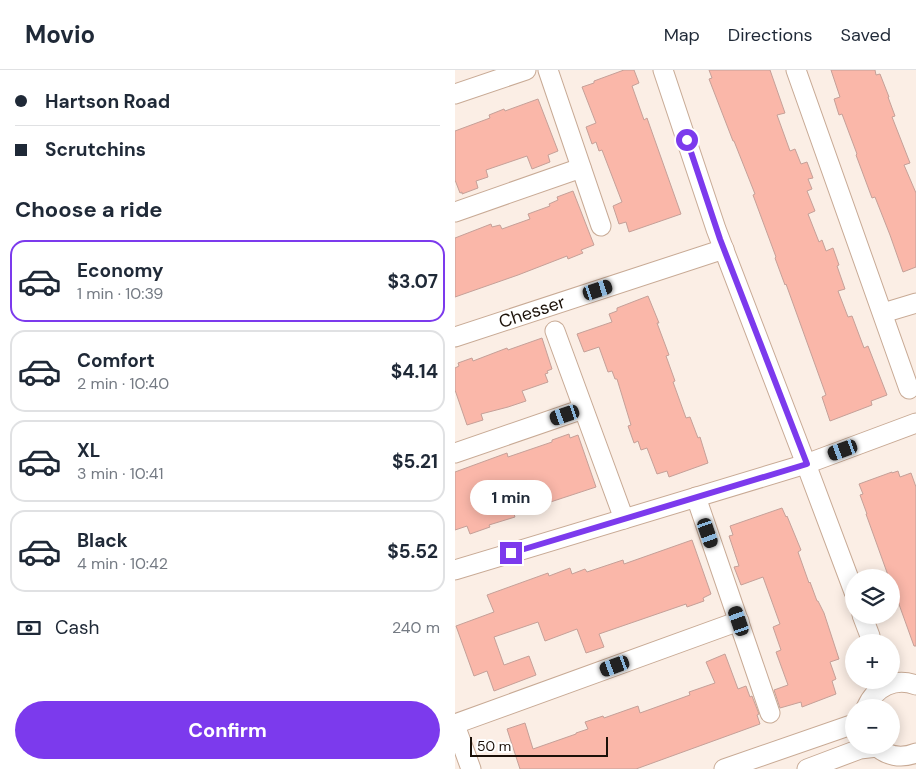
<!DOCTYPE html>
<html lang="en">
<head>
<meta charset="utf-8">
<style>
	body { margin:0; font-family:"DM Sans",sans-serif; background:#f2f2f3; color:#1f2937; height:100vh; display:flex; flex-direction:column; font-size:19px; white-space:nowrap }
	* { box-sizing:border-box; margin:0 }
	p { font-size:16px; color:#747a83 }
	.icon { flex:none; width:28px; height:28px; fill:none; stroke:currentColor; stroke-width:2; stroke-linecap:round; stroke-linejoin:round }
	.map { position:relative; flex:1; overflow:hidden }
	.sheet { display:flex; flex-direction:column; background:#fff; width:455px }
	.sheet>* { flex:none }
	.top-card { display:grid; align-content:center; height:110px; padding:0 15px; background:#fff }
	.tools { position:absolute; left:390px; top:499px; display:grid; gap:10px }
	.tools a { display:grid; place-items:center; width:55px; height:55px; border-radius:50%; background:#fff; box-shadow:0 2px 12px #0003; font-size:25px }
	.scale { position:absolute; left:15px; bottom:12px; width:138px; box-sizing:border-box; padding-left:5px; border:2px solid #1b1109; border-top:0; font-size:14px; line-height:18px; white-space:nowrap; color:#1b1109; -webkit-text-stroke:4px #fff; paint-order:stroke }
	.end { position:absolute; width:22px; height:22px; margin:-11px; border:6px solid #7c3aed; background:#fff; box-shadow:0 0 0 2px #fff }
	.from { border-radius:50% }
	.bubble { position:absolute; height:35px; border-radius:18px; background:#fff; box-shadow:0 2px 12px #0003; font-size:16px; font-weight:700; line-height:35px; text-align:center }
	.car { position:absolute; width:15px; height:30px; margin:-15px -8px; border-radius:6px; box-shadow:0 0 4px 1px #0007; background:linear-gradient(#222 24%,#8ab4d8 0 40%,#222 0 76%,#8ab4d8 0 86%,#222 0) }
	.top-card b { display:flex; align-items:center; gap:18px; height:48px; font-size:19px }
	.top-card b+b { border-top:1px solid #e0e1e3 }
	.top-card i { width:12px; height:12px; background:#1f2937 }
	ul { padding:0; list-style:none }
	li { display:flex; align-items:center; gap:15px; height:82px; margin:0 10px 8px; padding:0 5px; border:2px solid #e0e1e3; border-radius:15px }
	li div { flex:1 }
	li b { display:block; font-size:19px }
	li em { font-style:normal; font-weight:700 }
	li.current { border-color:#7c3aed }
	li>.icon { width:45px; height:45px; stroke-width:1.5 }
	h2 { padding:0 15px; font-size:22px; line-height:60px }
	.pay { display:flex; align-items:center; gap:12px; height:55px; padding:0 15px; font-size:19px }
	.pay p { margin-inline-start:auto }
	.primary-button { display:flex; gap:10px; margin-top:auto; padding:10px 15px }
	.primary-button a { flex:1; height:58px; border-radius:30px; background:#7c3aed; color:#fff; font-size:20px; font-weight:700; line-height:58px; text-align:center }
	header { display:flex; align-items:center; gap:30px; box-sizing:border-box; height:70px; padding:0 25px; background:#fff; border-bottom:1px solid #e0e1e3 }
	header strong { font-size:24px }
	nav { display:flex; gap:28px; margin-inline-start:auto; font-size:18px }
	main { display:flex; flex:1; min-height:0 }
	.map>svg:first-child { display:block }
</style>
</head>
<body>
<header>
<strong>Movio</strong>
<nav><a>Map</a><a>Directions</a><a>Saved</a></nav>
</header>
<main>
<section class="sheet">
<div class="top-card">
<b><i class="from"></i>Hartson Road</b>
<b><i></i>Scrutchins</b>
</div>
<h2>Choose a ride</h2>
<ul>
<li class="current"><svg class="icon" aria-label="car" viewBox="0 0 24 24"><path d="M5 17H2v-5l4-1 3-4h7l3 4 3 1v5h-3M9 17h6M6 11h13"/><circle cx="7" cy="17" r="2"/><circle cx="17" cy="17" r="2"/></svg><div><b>Economy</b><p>1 min · 10:39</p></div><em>$3.07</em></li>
<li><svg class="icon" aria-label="car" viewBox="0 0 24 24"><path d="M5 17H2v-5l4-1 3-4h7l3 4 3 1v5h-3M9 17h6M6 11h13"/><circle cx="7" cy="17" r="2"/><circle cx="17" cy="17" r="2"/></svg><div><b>Comfort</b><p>2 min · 10:40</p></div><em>$4.14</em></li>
<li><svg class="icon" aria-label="car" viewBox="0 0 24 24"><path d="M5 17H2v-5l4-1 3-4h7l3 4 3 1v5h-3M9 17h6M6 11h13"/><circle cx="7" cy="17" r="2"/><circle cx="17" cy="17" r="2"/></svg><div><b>XL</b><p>3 min · 10:41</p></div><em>$5.21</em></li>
<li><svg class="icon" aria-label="car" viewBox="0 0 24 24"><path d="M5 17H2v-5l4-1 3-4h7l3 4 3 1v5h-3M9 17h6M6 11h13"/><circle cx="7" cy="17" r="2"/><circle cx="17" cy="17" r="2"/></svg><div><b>Black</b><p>4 min · 10:42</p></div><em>$5.52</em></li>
</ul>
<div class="pay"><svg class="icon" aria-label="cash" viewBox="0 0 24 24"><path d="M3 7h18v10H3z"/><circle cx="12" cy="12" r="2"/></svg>Cash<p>240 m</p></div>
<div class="primary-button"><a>Confirm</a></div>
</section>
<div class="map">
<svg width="461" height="699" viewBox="0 0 461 699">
	<rect width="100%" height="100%" fill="#fbeee5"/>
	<path fill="#fab7a9" stroke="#c5a098" d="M169,0H179L184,13L177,16L189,50L192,48L226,144L174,162L171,152L164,154L158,136L167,132L147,80L144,81L141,72L137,74L131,57L141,53L127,17L139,13V11Z
		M254,0H315L330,43L322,45L335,81L340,79L346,94L352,92L358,108L353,109L357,119L352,121L360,141L353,144L364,172L367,170L371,181L378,178L384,195L382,196L390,219L383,221L393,247L397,246L409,278L413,276L432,325L416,331L417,335L375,351L367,327L371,325L331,214L330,215L320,188L321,187L298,125L300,124L279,71H278L254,9L257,8Z
		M376,0H420L421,5L425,4L434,27H433L440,46L437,47L455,93L449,95L461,123V197L448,202L435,165L420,127L417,128L401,85L402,84L387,44L384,45L379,29L385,27Z
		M83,29L103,81L93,85L95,92L77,99L72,86L31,100L33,107L21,111L23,118L7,124V122L5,123L0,110V61L35,48L34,45L49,39L50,41Z
		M118,121L139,175L126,180L128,183L113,189L112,186L63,205L0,227V168L36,154L37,157L45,155L47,159L75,149L73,144L95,136L94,134L103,130L102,127Z
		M193,226L204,253H202L214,285L211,286L220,311L218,312L231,348L235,347L243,368L245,367L253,393L214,407L212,401L202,404L192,378L186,380L183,371L179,373L173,356L176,355L162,309H160L157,301L153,302L144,277L129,282L122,264L157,252L154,244L162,241V238Z
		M87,268L97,299L92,301L93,303L90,304L93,312L67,321L71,331L53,337L26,344L28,350L12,355L0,320V298L4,296L3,293L17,288L18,291L52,278L53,280Z
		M114,364L115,368L123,365L141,417L59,444L60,447L34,455L35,457L15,464L12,456L0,460V402L52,383L53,387L97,372V370Z
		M443,401L445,407L456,403L461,417V576H459L436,512V508H434L411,444H412L405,425L408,424L404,414L437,402V403Z
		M327,438L331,447L332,446L346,480L343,482L354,513L355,512L362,531H363L369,543L384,589L375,592L381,609L377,611L381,624L347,637L346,632L325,638L319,620L333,615L321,582L326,580L318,557L325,554L308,507L286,515L279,497L284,496L274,466L278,465L275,456Z
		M237,470L256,524L248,528L249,531L232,537L231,534L144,564L149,577L131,583L122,559L90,571L83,552L39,567L49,595L74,586L81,605L39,621L32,601L19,606L1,556L39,542L32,525L93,503L94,506L115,498L117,504L130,499L132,502L168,490L169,494Z
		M270,584L283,619L291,616L295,627L297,626L304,644L302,645L305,654L181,699H65L52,659L70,653L78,679L121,664V663L133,659L130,652L148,646L149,648L183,636L185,643L235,625L234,622L260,613L251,592Z"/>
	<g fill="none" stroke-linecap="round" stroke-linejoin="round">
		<defs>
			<g id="minor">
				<path d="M93,0L146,156"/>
				<path d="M208,0L261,159L351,394L399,522"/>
				<path d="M341,0L454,319"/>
				<path d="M0,24L71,0"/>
				<path d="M0,142L126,98"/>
				<path d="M428,243L461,233"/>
				<path d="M100,261L169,449"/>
				<path id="s1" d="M0,267L269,179"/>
				<path d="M0,383L128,339"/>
				<path d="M241,427L315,643"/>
				<path d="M0,500L351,394L461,353"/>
				<path d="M407,545L415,566L416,572"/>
				<path d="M411,638C420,617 440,607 461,615"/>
				<path d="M0,654L284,551"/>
				<path d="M0,655L16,699"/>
				<path d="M420,675C431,686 446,689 461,683"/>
				<path d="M269,699L399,654"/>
				<path d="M352,699L405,679L422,677"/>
			</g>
		</defs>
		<use href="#minor" stroke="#c8aa95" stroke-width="21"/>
		<use href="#minor" stroke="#fff" stroke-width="19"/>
	</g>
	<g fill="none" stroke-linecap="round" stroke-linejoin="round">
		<path stroke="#7c3aed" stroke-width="6" d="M56,483L352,394L265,169L232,70"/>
	</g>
	<g text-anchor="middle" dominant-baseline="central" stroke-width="5" stroke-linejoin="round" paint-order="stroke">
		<g font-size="18" fill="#1b1109" stroke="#fff">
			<text stroke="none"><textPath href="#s1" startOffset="81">Chesser</textPath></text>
		</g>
	</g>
</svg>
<div class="tools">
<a><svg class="icon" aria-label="layers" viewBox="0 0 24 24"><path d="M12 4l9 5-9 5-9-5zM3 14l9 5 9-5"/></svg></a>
<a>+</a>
<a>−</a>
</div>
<div class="scale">50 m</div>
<i class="end from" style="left:232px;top:70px"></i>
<i class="end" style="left:56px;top:483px"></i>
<div class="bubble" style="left:15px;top:410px;width:82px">1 min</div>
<i class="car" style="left:143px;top:220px;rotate:72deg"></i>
<i class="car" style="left:110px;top:345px;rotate:251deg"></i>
<i class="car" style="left:388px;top:380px;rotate:250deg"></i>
<i class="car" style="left:253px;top:463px;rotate:161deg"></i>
<i class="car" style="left:284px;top:551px;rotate:341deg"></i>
<i class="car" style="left:160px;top:596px;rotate:250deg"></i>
</div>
</main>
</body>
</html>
